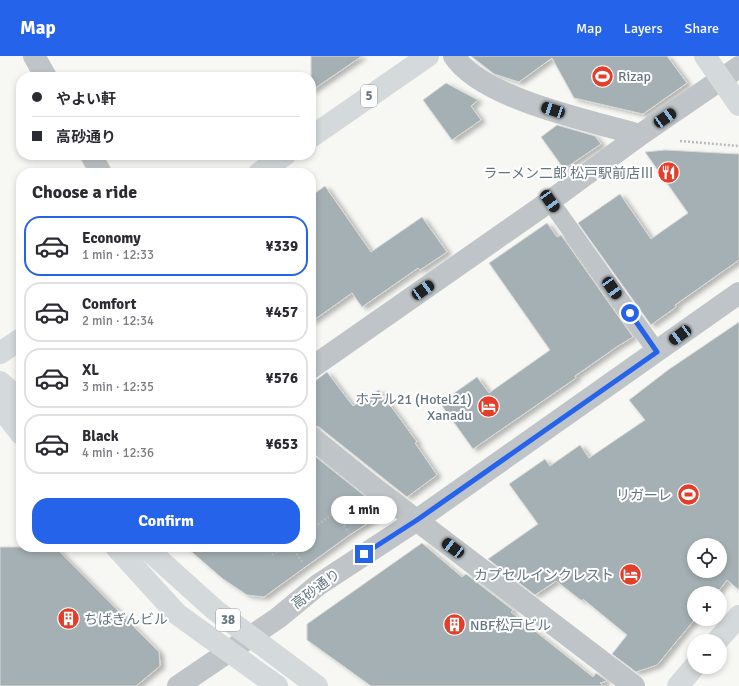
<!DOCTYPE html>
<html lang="en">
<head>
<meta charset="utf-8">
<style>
	body { margin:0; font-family:Signika,"Noto Sans JP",sans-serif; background:#f2f2f3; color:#2b2b33; height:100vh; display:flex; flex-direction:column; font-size:15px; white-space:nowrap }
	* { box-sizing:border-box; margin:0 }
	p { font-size:13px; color:#7c7c81 }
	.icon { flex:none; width:22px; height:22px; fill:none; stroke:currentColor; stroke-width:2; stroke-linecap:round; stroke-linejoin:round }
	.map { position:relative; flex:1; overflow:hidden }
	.side { position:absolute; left:16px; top:112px; width:300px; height:384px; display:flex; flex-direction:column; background:#fff; border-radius:16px; box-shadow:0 2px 6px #0003 }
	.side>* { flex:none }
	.hud { position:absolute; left:16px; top:16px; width:300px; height:88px; border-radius:16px; box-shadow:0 2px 6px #0003; display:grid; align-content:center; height:88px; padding:0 16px; background:#fff }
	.tools { position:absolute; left:687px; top:482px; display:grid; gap:8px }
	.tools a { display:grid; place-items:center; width:40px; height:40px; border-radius:50%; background:#fff; box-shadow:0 2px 6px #0003; font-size:20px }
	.end { position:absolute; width:18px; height:18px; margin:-9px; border:5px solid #2563eb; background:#fff; box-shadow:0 0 0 2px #fff }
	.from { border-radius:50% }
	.bubble { position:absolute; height:28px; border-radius:14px; background:#fff; box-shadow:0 2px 6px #0003; font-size:13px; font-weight:800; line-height:28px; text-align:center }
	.car { position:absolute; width:12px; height:24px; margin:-12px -6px; border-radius:5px; box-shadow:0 0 3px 1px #0007; background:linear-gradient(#222 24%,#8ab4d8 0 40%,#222 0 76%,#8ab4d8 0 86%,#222 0) }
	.hud b { display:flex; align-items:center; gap:14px; height:38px; font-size:15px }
	.hud b+b { border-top:1px solid #e1e1e2 }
	.hud i { width:10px; height:10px; background:#2b2b33 }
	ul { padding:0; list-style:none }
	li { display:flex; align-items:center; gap:12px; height:60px; margin:0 8px 6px; padding:0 8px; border:2px solid #e1e1e2; border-radius:16px }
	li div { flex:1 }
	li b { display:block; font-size:15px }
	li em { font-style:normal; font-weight:800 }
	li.active { border-color:#2563eb }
	li>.icon { width:36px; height:36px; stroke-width:1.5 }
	h2 { padding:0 16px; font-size:18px; line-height:48px }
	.action { display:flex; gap:8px; margin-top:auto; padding:8px 16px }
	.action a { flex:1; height:46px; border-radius:16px; background:#2563eb; color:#fff; font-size:16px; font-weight:800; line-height:46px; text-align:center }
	header { display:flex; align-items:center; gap:24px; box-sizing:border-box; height:56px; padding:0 20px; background:#2563eb; color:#fff }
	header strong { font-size:19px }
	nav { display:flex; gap:22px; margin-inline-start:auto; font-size:14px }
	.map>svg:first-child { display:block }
</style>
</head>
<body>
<header>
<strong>Map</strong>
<nav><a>Map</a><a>Layers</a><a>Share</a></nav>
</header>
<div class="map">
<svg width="739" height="630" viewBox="0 0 739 630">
	<defs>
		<filter id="shadow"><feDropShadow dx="4.5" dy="2.5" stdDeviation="2" flood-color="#0004"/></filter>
	</defs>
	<rect width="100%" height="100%" fill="#f7f7f4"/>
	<path fill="#a5b0b4" stroke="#d9d9d7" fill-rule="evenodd" filter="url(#shadow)" d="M311,0H362L311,35Z
		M471,0H667L687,27L643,58L574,42L552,2L519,26L494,18Z
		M446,27L478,44L471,50L481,64L452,84L423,44Z
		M557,69L595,80L601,88L564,113L541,81Z
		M665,94L739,98V204L675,249L676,251L651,269L578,167L620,138L651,183L688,157L645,96Z
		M325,130L371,196L422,161L447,196L420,214L418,212L362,251L352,237L311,266V140Z
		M547,167L557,181L561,179L633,281L618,290L575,320L576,322L473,393L440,347L477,321L489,337L550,294L489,207Z
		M739,266V534L727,524L717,537H694L695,563L657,609L636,616L612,598L627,579L583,543L582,545L556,525L535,539L488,503L538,468L509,428L545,403L550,410L580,389L589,402L645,364L629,344L668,314ZM694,489H720V515H694Z
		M327,316L353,350L379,334L417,386L415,387L437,419L407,441L319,371L311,369V328Z
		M311,397L385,456L348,480L264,541L247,539L223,523L186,491H311Z
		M422,487L462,521L466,518L513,554L511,556L593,621L596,617L607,625L600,627L604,630H371L307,584V568Z
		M0,491H55L159,596L160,610L136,630H0Z"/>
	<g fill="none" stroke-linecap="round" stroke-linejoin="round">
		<path stroke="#b9bdbf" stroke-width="2.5" stroke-dasharray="2 2" stroke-linecap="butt" d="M680,85L739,90
			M335,456L349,477
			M311,473L349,447
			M292,491L303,507
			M272,499L284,491"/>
		<path stroke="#bec4c7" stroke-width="18" d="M550,145L657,296"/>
		<path stroke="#bec4c7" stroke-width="22" d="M34,0L46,21
			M454,0C482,43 591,65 640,79
			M91,99L101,117
			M311,312L550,145L640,79L739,11
			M311,381L373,431L634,630
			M178,630L278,562L318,529L417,464L739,237"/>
		<path stroke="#d4d9db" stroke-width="22" d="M705,0L739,49
			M717,585L739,560
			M678,630L694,611"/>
		<path stroke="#d4d9db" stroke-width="22" d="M311,81L428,0
			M259,117L285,99
			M0,297L21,283
			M0,326L21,345
			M0,346L7,360L21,378
			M116,491L177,558L277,630
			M145,491L215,554L317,630"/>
	</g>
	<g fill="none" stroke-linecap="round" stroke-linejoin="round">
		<path stroke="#2563eb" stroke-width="5" d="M364,498L417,464L657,296L630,257"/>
	</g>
	<defs>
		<symbol id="stadium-disc" viewBox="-11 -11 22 22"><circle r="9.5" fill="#e23e2a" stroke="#fff"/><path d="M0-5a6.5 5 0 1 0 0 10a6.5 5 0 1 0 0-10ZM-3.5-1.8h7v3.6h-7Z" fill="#fff"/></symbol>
		<symbol id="restaurant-disc" viewBox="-11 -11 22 22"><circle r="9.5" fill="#e23e2a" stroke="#fff"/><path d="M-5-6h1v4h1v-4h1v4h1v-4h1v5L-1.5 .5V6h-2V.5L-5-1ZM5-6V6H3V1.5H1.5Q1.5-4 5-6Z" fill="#fff"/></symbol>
		<symbol id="hotel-disc" viewBox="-11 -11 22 22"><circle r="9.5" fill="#e23e2a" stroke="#fff"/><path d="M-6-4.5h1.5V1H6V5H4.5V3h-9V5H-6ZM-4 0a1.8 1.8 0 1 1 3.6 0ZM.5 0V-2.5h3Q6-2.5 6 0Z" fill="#fff"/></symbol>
		<symbol id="building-disc" viewBox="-11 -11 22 22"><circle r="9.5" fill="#e23e2a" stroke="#fff"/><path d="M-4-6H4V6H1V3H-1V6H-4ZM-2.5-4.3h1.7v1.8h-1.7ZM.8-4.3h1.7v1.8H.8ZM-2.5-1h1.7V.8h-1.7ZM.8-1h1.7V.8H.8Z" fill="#fff"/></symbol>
	</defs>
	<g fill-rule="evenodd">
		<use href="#stadium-disc" x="590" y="8" width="25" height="25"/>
		<use href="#restaurant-disc" x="656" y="104" width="25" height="25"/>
		<use href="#hotel-disc" x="476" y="338" width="25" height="25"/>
		<use href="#stadium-disc" x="676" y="426" width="25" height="25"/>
		<use href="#hotel-disc" x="618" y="506" width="25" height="25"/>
		<use href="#building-disc" x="56" y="550" width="25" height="25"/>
		<use href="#building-disc" x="442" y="556" width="25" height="25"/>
	</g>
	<g text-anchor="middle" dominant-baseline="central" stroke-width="4" stroke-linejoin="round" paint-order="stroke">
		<g fill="#fff" stroke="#929fa5" stroke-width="1">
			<rect x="361" y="29" width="16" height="22" rx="3"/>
			<rect x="216" y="553" width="24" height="22" rx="3"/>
		</g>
		<g font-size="13" font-weight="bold" fill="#63767f">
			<text x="369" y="40">5</text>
			<text x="228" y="564">38</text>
		</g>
		<g font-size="14" fill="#63767f" stroke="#fff" text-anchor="end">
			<text x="618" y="20" text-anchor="start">Rizap</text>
			<text x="654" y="117">ラーメン二郎 松戸駅前店Ⅲ</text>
			<text x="472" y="343">ホテル21 (Hotel21)<tspan x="472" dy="16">Xanadu</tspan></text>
			<text x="672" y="439">リガーレ</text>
			<text x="614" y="519">カプセルインクレスト</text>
			<text x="84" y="563" text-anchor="start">ちばぎんビル</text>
			<text x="470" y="569" text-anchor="start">NBF松戸ビル</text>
		</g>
		<g font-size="14" fill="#63767f" stroke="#fff">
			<text transform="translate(316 533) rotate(-37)">高砂通り</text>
		</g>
	</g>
</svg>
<div class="tools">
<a><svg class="icon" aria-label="locate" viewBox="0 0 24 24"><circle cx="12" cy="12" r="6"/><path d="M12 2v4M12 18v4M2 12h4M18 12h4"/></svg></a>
<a>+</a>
<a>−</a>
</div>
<i class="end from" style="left:630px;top:257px"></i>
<i class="end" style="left:364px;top:498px"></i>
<div class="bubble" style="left:331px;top:440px;width:66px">1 min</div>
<i class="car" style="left:553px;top:54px;rotate:288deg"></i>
<i class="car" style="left:665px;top:62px;rotate:55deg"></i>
<i class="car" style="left:550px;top:145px;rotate:145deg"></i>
<i class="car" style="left:612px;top:232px;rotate:145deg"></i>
<i class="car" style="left:423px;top:234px;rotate:55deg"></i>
<i class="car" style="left:680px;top:279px;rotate:234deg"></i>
<i class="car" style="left:453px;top:492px;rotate:307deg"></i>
<div class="hud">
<b><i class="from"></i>やよい軒</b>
<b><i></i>高砂通り</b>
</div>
<section class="side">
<h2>Choose a ride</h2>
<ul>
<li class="active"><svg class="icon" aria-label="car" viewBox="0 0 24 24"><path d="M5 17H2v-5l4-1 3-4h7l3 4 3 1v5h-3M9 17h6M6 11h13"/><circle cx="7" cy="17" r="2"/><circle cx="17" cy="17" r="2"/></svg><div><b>Economy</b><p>1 min · 12:33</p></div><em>¥339</em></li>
<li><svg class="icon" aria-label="car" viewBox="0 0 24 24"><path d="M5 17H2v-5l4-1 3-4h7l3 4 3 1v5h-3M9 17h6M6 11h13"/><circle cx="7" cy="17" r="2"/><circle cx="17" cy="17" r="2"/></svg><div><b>Comfort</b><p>2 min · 12:34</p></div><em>¥457</em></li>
<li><svg class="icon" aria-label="car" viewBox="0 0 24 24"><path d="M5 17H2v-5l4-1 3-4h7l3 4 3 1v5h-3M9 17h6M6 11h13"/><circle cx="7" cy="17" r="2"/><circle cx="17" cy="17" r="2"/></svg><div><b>XL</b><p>3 min · 12:35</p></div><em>¥576</em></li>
<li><svg class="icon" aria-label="car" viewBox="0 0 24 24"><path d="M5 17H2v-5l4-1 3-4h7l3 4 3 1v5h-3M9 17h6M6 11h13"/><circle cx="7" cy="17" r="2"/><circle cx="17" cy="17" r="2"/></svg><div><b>Black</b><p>4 min · 12:36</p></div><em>¥653</em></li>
</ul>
<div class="action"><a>Confirm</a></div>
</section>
</div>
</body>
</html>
